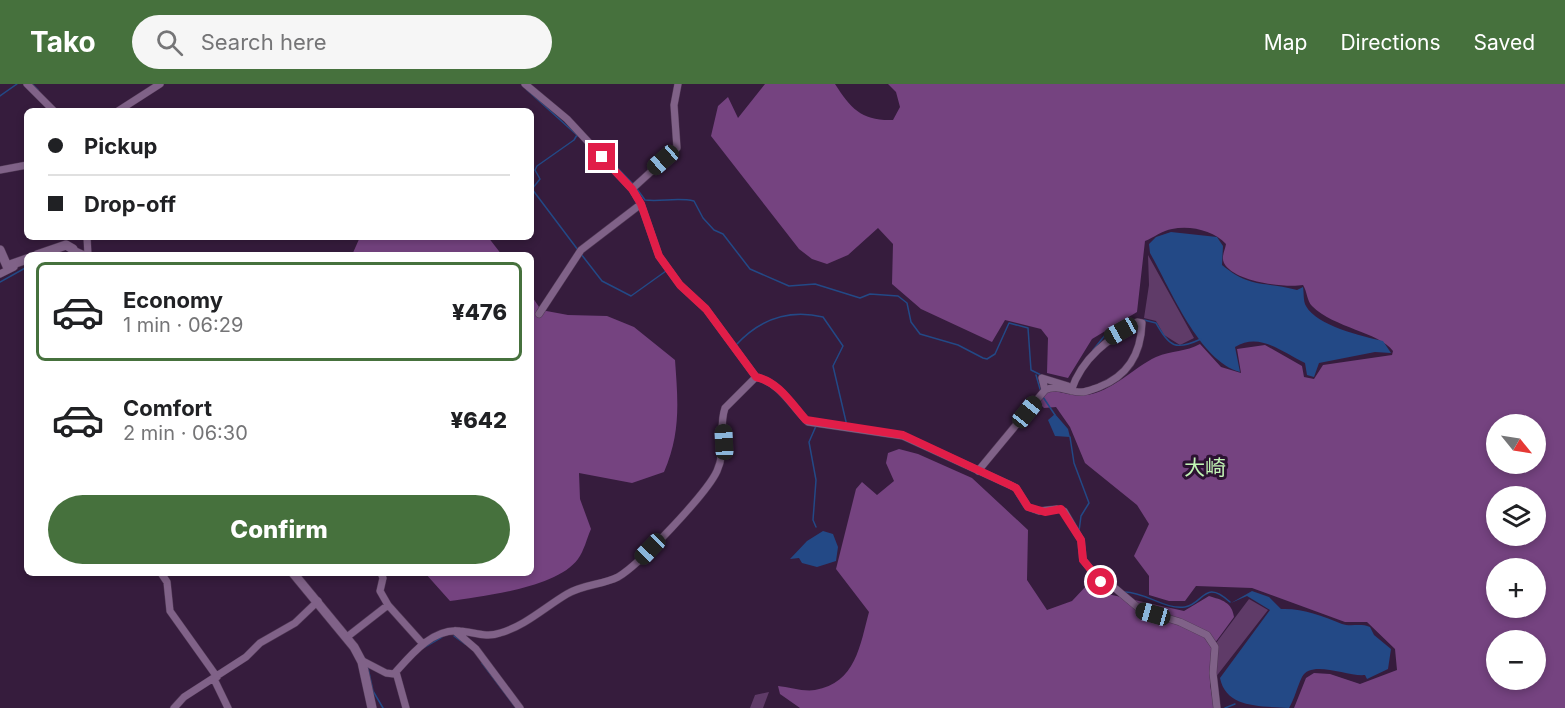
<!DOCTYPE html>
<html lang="en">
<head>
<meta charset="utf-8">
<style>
	body { margin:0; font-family:Inter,"Noto Sans JP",sans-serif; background:#f6f6f6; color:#202124; height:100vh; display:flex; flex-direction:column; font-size:22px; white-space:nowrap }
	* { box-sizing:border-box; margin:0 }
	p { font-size:20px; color:#757577 }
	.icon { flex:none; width:33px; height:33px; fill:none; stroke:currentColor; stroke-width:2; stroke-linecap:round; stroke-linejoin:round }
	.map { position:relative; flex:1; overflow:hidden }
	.panel { position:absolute; left:24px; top:168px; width:510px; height:324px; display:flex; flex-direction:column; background:#fff; border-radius:9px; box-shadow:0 3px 9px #0003 }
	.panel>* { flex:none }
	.top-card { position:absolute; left:24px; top:24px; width:510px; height:132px; border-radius:9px; box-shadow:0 3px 9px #0003; display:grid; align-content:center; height:132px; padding:0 24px; background:#fff }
	.needle { width:39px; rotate:120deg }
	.fabs { position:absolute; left:1486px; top:330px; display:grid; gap:12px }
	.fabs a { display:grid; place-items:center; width:60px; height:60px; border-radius:50%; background:#fff; box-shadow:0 3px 9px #0003; font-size:30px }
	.end { position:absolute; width:27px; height:27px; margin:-14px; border:8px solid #e11d48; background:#fff; box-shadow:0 0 0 3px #fff }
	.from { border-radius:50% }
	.car { position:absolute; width:18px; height:36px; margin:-18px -9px; border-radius:8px; box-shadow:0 0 4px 2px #0007; background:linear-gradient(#222 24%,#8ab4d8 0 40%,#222 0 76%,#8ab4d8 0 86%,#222 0) }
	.top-card b { display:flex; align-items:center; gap:21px; height:57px; font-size:22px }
	.top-card b+b { border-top:2px solid #e0e0e0 }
	.top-card i { width:15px; height:15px; background:#202124 }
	ul { padding:10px 0 0; list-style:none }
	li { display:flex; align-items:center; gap:18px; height:99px; margin:0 12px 9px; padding:0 12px; border:3px solid transparent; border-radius:9px }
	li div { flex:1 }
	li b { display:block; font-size:22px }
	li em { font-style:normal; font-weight:800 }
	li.active { border-color:#46713d }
	li>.icon { width:54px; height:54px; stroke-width:1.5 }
	.primary-button { display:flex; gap:12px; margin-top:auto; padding:12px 24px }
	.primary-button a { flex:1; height:69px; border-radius:36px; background:#46713d; color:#fff; font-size:24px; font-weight:800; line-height:69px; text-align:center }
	header { display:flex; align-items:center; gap:36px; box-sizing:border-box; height:84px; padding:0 30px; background:#46713d; color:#fff }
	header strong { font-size:28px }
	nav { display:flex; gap:33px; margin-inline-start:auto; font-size:21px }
	.search { width:420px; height:54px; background:#f6f6f6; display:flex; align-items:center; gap:15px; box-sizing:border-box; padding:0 21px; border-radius:33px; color:#757577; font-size:22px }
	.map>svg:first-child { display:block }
</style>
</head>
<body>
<header>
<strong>Tako</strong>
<div class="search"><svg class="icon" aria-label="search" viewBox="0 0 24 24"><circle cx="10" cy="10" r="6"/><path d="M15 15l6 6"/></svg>Search here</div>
<nav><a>Map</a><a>Directions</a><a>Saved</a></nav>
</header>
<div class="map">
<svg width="1565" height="624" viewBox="0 0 1565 624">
	<rect width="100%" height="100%" fill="#361c3d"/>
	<path fill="#5f3b68" d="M1148,171L1194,254L1180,261L1164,251L1156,237L1144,234L1149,201Z
		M1249,515L1268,526L1215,594L1216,559Z
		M769,608L763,624H750L755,611Z"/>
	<path fill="#754380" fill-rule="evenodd" d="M765,0H835C851,25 862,37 893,36L900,23L896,8L888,0H1565V624H1294L1306,594L1314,589L1330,590L1360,600L1397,586L1395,565L1367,538H1345L1252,504L1196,502L1185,517H1169L1149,511V492L1134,472L1149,440L1137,421L1085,379L1070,343L1056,323L1044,324L1038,318L1049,306C1061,308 1074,312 1086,311C1112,308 1134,283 1156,273C1172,266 1186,268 1200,260L1221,283L1241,289L1237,265L1265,261L1302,282L1304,293L1314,295L1323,281L1392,271L1393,267C1379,248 1334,244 1312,222C1307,217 1307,207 1303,201C1285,204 1234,198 1224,179C1221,173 1225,166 1226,160C1214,147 1191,141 1172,145C1163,146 1153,154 1145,157L1137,228L1092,255L1068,294L1047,289L1048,254L1041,245L1005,236L992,258L921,225L892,200L893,160L878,144L848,171L827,180L812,175L799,165L711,52L718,22L728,13L738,34ZM1497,340H1536V380H1497ZM1497,412H1536V452H1497ZM1497,484H1536V524H1497ZM1497,556H1536V596H1497Z
		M360,153H488L502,171H352Z
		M531,211L541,226L568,231L607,232L634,243L675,276C678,317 681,349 664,388L632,399L579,389L580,415L591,445C587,454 584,467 578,475C557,504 483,512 450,517L425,489H531Z
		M899,365L918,370L972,394L1028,446L1027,496L1047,526L1072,517L1088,500L1103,509L1184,527L1209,512C1222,516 1232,518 1234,533L1212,563L1210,600L1214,624H800L780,610L778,602C789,603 804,608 815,606C856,599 860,561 869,528L836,485L856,405L862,398L877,411L894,397L886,379L888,369Z"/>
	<path fill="#234986" d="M1171,148L1217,153L1223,162L1222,181C1251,205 1264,197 1297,206L1303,203C1304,208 1303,217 1306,222C1317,242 1362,252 1383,257L1391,269L1375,268L1319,279L1314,293L1307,291L1305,279C1282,268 1260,248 1235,263L1240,288C1199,277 1170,204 1150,169L1149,160L1156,153Z
		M1055,330L1068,345L1070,353L1055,352L1048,336Z
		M823,447L833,450L838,463L836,477L817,483L802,479L799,474L790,475L807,457Z
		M1252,507L1269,513L1281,525C1302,524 1323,532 1342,540C1350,543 1361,539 1370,543L1374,551L1391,565L1388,585L1367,595L1365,591C1348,593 1311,575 1302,593C1297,603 1295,614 1289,624C1259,622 1226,624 1220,594L1270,526L1247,512L1231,519Z"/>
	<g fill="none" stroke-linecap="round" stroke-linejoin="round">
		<path stroke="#234986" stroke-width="1.5" d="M32,0L38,6
			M527,6L578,52
			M0,12L17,0
			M577,51L574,56L537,82L535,86L540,95L532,105L578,166
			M604,70L634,101
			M637,105L645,116C662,118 677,113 694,117L703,134L714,146L723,150L750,185L789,202L815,200L860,214L870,210L898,212L907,219L911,238L920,250L958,261L983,274L987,275L995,270L1009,239L1028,244L1031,286L1041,291
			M581,170L602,197L631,212L666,187
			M61,171L68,169L75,171
			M0,198L27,183
			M1144,236L1156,239C1170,263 1175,267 1201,255
			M736,261C760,235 789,225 823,233L843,262L833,282L847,342
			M1093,266L1106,250L1134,236
			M1036,291L1040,305
			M1043,313L1055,331
			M1070,353L1074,379L1089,419L1081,432L1079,447
			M1017,412L1024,423
			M816,443L813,436L816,396L809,358L816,342
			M1125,508C1145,508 1165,526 1185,523C1204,520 1204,494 1230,518
			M454,552L465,560
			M423,564L442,553
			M482,579L516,624
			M368,584L373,607L383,624
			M1225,624L1235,620"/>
		<defs>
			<path id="street" d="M27,0L54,27
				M525,0L567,35L632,105L641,120L659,172L680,201L706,225L756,293C781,299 791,322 808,338L903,352L1010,401L1016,404L1028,423L1039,427L1057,425L1064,427L1081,456L1083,476L1101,498L1116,505L1141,526L1180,538L1207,551L1215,563L1213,589L1217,624
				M118,27L160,0
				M0,86L27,81
				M632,105L677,64L674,21L678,0
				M87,153L88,171
				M71,165L84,171
				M0,190L14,183
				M539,230L581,166L641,120
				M1045,306L1042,294L1068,302
				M978,387L1045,306C1056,300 1069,308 1081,308C1087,308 1093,305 1099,303C1128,292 1141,269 1142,239L1137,238C1109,255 1082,273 1071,307
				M161,489L167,498L170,527L217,593
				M381,489L383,494L380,507L388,521L423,560
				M455,547L476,565L520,624
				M347,553L388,521
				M361,576L386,589L394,590C410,572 432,544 460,547C474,548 486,554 500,549C525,542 545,523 567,510C584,500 602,501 618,493C639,481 707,409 717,387C727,365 718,344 725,324L756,293
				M396,588L406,624
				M214,595L228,624
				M174,624L184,613L246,573L260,559L295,539L318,517"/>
			<path id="secondary" d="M0,166L7,182L27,175
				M37,171L66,161L73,165
				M293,489L354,563L362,578L372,624"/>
		</defs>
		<use href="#street" stroke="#513a56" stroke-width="8"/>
		<use href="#secondary" stroke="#513a56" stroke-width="10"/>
		<use href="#street" stroke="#806288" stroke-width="7"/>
		<use href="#secondary" stroke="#806288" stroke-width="9"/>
	</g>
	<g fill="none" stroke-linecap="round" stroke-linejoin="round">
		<path stroke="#e11d48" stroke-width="8" d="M602,73L632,105L641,120L659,172L680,201L706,225L756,293C779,298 791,319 806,336L903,351L1010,401L1016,404L1028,423L1045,428L1061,425L1081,456L1083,476L1101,498"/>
	</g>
	<g text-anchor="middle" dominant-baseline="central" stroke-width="6" stroke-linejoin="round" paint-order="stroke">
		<g font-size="21" fill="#c2f5b5" stroke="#2c1232">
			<text x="1205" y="383">大崎</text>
		</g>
	</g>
</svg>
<div class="fabs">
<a><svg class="needle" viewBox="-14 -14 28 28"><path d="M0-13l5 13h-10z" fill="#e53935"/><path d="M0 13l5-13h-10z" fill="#757577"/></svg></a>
<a><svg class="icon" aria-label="layers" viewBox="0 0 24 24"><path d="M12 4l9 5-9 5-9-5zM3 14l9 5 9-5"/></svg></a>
<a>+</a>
<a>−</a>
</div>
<i class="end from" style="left:1101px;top:498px"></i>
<i class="end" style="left:602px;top:73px"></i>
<i class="car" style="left:663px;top:76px;rotate:229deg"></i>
<i class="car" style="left:1121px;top:247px;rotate:241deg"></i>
<i class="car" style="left:1027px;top:328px;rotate:39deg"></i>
<i class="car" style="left:724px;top:358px;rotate:357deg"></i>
<i class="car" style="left:650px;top:465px;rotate:224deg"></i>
<i class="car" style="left:1153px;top:530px;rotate:286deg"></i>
<div class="top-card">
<b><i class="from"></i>Pickup</b>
<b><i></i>Drop-off</b>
</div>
<section class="panel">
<ul>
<li class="active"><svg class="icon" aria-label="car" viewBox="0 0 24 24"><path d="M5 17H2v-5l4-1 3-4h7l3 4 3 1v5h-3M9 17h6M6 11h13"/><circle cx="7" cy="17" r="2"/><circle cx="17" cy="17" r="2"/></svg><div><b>Economy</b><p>1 min · 06:29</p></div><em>¥476</em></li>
<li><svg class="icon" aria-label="car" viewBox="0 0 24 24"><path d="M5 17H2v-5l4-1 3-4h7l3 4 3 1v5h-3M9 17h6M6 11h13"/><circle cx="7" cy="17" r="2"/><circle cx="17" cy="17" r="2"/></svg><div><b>Comfort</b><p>2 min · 06:30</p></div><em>¥642</em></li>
</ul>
<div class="primary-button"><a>Confirm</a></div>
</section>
</div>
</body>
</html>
